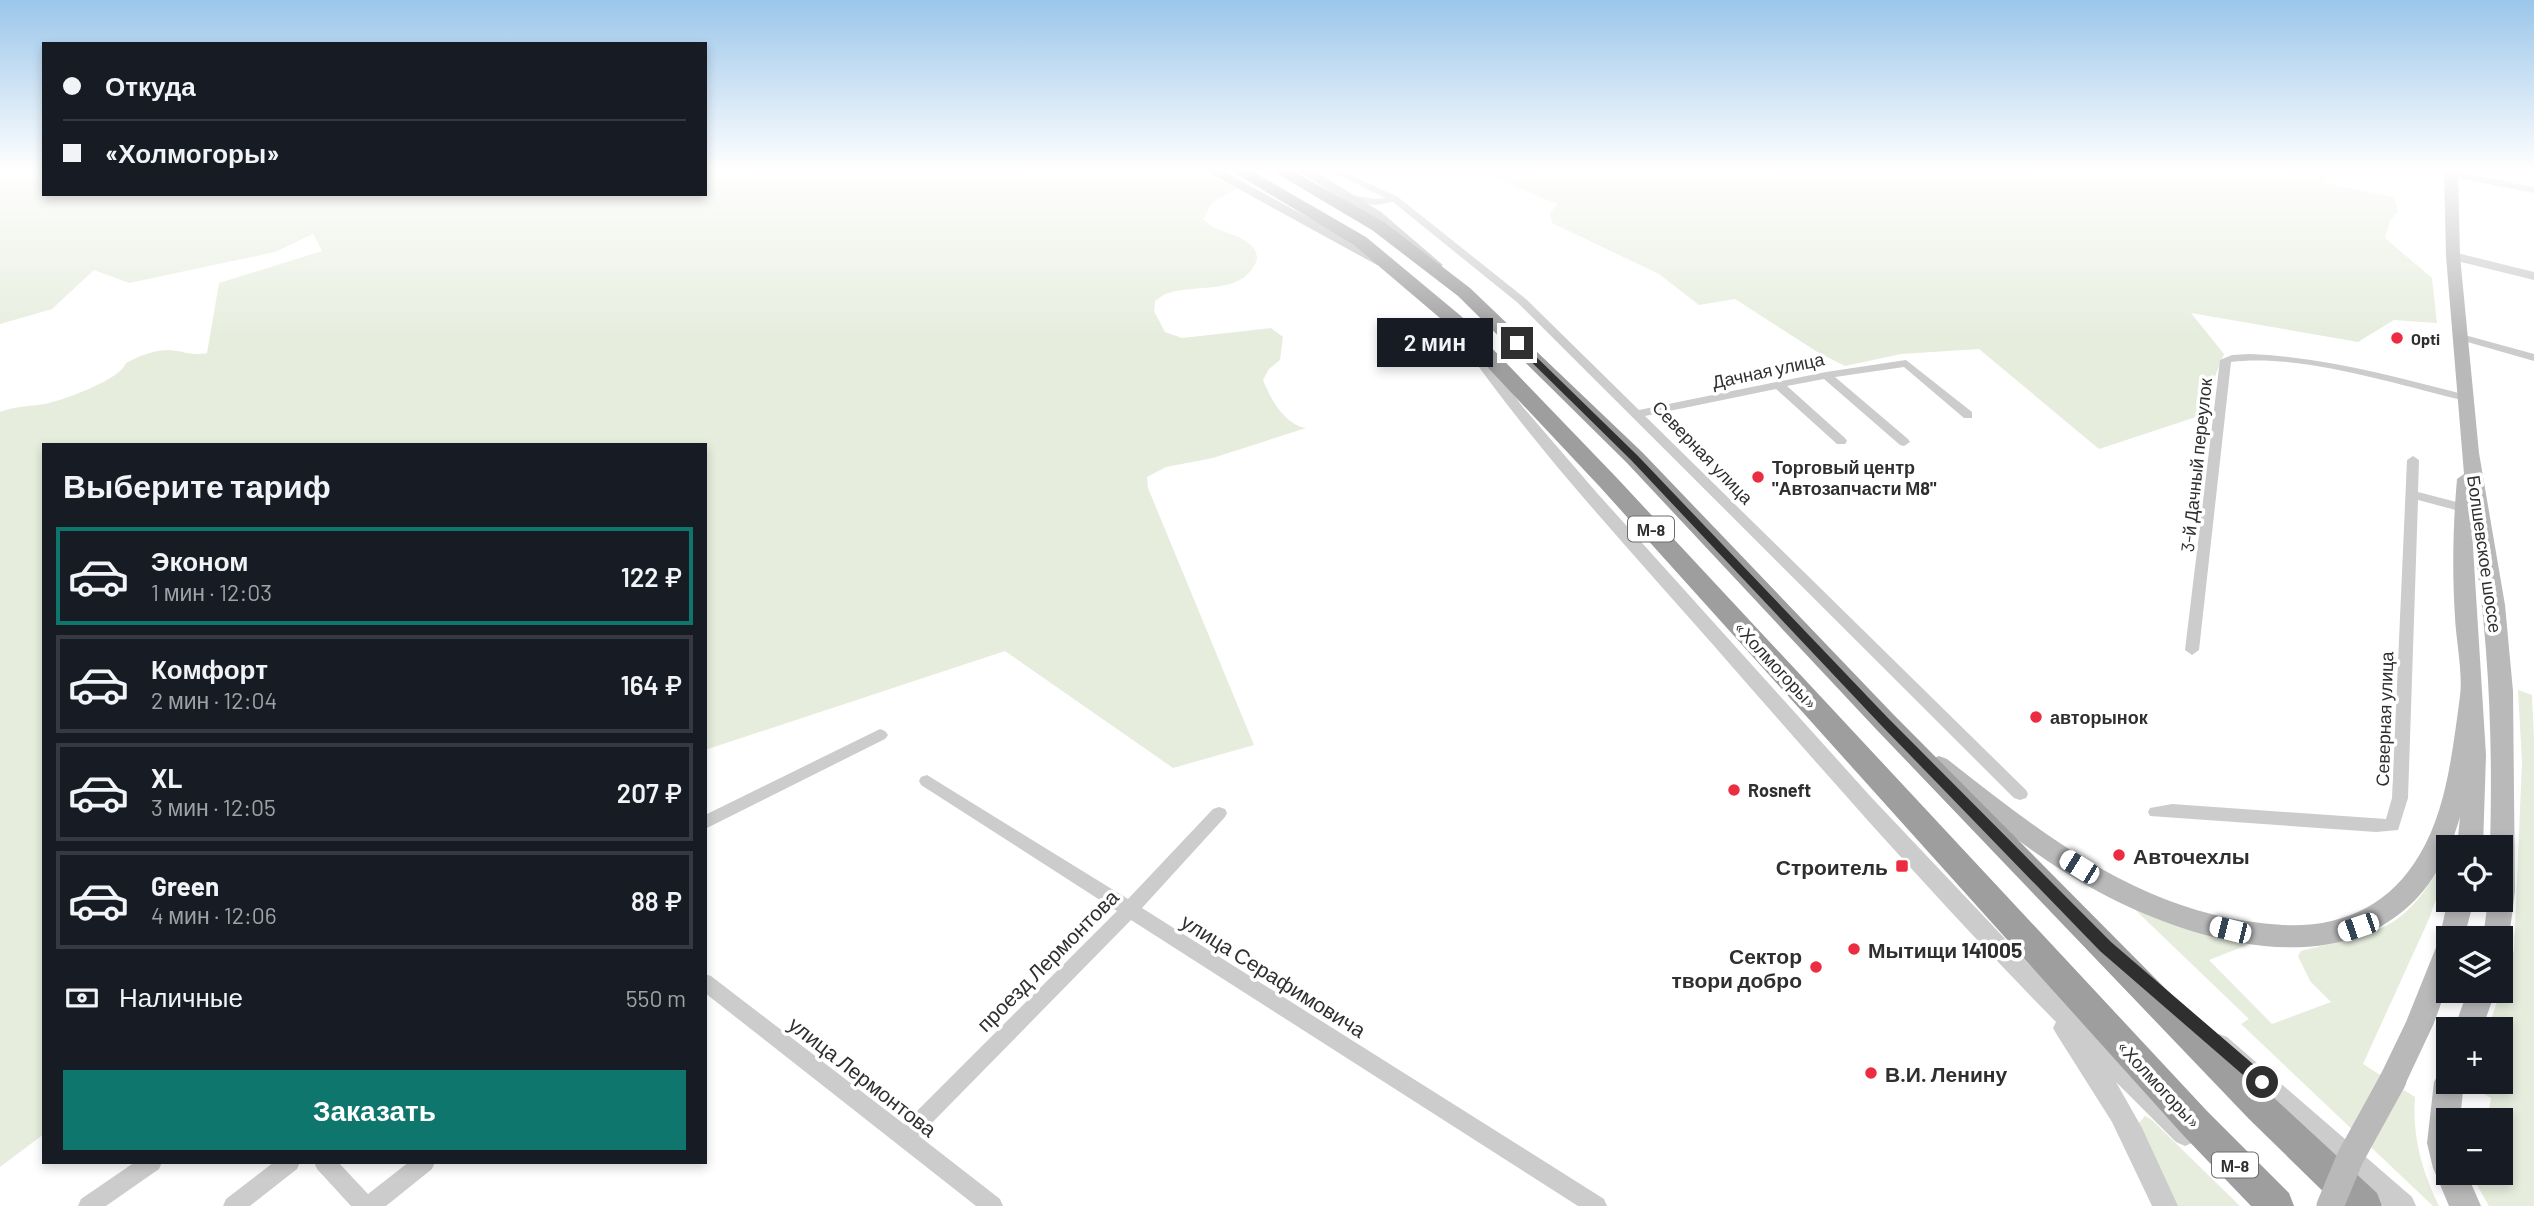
<!DOCTYPE html>
<html lang="ru">
<head>
<meta charset="utf-8">
<style>
	body { margin:0; font-family:Barlow,sans-serif; background:#20242c; color:#f1f3f6; height:100vh; display:flex; flex-direction:column; font-size:26px; white-space:nowrap }
	* { box-sizing:border-box; margin:0 }
	p { font-size:23px; color:#9ea1a6 }
	.icon { flex:none; width:38px; height:38px; fill:none; stroke:currentColor; stroke-width:2; stroke-linecap:round; stroke-linejoin:round }
	.map { position:relative; flex:1; overflow:hidden }
	.side { position:absolute; left:42px; top:443px; width:665px; height:721px; display:flex; flex-direction:column; background:#171b24; border-radius:0px; box-shadow:0 4px 10px #0003 }
	.side>* { flex:none }
	.hud { position:absolute; left:42px; top:42px; width:665px; height:154px; border-radius:0px; box-shadow:0 4px 10px #0003; display:grid; align-content:center; height:154px; padding:0 21px; background:#171b24 }
	.tools { position:absolute; left:2436px; top:835px; display:grid; gap:14px }
	.tools a { display:grid; place-items:center; width:77px; height:77px; border-radius:0px; background:#171b24; box-shadow:0 4px 10px #0003; font-size:35px }
	.end { position:absolute; width:32px; height:32px; margin:-16px; border:9px solid #2f2f2f; background:#fff; box-shadow:0 0 0 4px #fff }
	.from { border-radius:50% }
	.bubble { position:absolute; height:49px; border-radius:0px; background:#171b24; box-shadow:0 4px 10px #0003; font-size:23px; font-weight:600; line-height:49px; text-align:center }
	.car { position:absolute; width:21px; height:42px; margin:-21px -10px; border-radius:9px; box-shadow:0 0 5px 2px #0007; background:linear-gradient(#fff 24%,#345 0 40%,#fff 0 76%,#345 0 86%,#fff 0) }
	.hud b { display:flex; align-items:center; gap:24px; height:66px; font-size:26px }
	.hud b+b { border-top:2px solid #363941 }
	.hud i { width:18px; height:18px; background:#f1f3f6 }
	ul { padding:0; list-style:none }
	li { display:flex; align-items:center; gap:21px; height:98px; margin:0 14px 10px; padding:0 7px; border:4px solid #363941; border-radius:0px }
	li div { flex:1 }
	li b { display:block; font-size:26px }
	li em { font-style:normal; font-weight:600 }
	li.current { border-color:#0f766e }
	li>.icon { width:63px; height:63px; stroke-width:1.5 }
	h2 { padding:0 21px; font-size:32px; line-height:84px }
	.pay { display:flex; align-items:center; gap:18px; height:77px; padding:0 21px; font-size:26px }
	.pay p { margin-inline-start:auto }
	.primary-button { display:flex; gap:14px; margin-top:auto; padding:14px 21px }
	.primary-button a { flex:1; height:80px; border-radius:0px; background:#0f766e; color:#fff; font-size:28px; font-weight:600; line-height:80px; text-align:center }
	.map>svg:first-child { display:block }
</style>
</head>
<body>
<div class="map">
<svg width="2534" height="1206" viewBox="0 0 2534 1206">
	<rect width="100%" height="100%" fill="#fff"/>
	<path fill="#e6eddd" d="M0,170H44V194H705V170H1196L1237,188L1212,203L1203,219C1216,233 1237,232 1251,245C1256,250 1259,258 1255,264C1240,295 1195,284 1169,293C1164,294 1159,298 1155,301L1154,311L1165,332L1182,338L1271,328L1283,337L1280,360L1269,369L1263,380C1270,398 1285,425 1306,428L1213,458L1166,467L1147,477L1148,488L1254,745L1173,768L1005,651L705,750V444H44V1134L0,1167V412C17,405 32,407 49,403C66,399 121,379 126,363C139,356 154,350 169,350C185,351 189,356 207,353L219,283L322,251L313,234L275,252L129,283L94,270L52,309L0,324Z
		M1473,170H2326L2325,183L2394,197L2398,211L2390,221L2385,238L2432,278L2437,323L2394,320L2358,342L2191,313L2224,354L2199,416L2099,449L1979,349L1901,354L1845,366L1819,353L1735,299L1699,305L1659,274L1552,223L1550,213L1558,204Z
		M2518,690L2532,695L2534,739V1206H2489L2477,1185L2479,1173L2501,1172V1120H2487L2491,1098L2466,1084L2501,1082V1029H2488L2514,950L2522,762Z
		M2441,865L2447,868L2429,919L2363,1064L2415,1097C2412,1137 2422,1171 2439,1206H2433L2241,1024L2249,1019L2127,902L2250,944L2209,960L2272,1024L2331,1002L2310,981L2298,956L2301,951C2374,932 2400,936 2441,865Z
		M2145,1116L2152,1120L2240,1206H2176L2138,1124Z"/>
	<g fill="none" stroke-linecap="round" stroke-linejoin="round">
		<path fill="#ccc" fill-rule="evenodd" d="M1329,170H1340L1398,197L1526,299L1639,410L1826,372L1906,360L1972,412V418H1964L1904,367L1835,377L1908,439L1910,442L1904,446L1900,445L1824,379L1787,386L1845,438L1847,441L1845,444H1837L1776,389L1645,416L2026,790L2028,794L2026,798L2020,800L2014,798L1518,303L1393,202L1375,205L1348,200V196L1351,195L1375,199L1385,198Z
			M2451,171L2534,187V193L2448,176V172Z
			M2461,334L2534,354V361L2457,339L2456,337Z
			M2250,354C2325,357 2398,377 2470,396L2472,398L2466,401C2399,385 2300,353 2231,362L2199,650L2192,655L2185,650L2220,360L2232,355Z
			M2413,456L2419,460L2418,492L2468,505L2469,508L2463,512L2418,500L2408,798L2398,830L2376,832L2150,816L2148,812L2150,808L2172,804L2386,819L2392,798L2407,460Z
			M880,729L885,731L888,735L885,739L705,829V815Z
			M927,775L1128,899L1213,809L1219,807L1225,809L1227,813L1225,817L1142,908L1604,1199L1607,1206H1578L1131,920L919,1136L1000,1199L1003,1206H976L705,993V974L711,976L904,1124L1117,911L921,785L919,781L921,777Z
			M135,1162H162L159,1169L106,1206H78L81,1199Z
			M274,1162H300L297,1169L250,1206H223L226,1199Z
			M314,1162H338L368,1194L409,1162H435L432,1169L386,1206H351L317,1169Z"/>
		<path fill="#ccc" fill-rule="evenodd" d="M2453,252L2534,272V280L2449,259V253Z
			M1465,334L1470,335L1522,406L1597,493L1871,797L2028,963L2194,1126L2198,1134L2194,1142L2185,1146L2176,1142L2116,1082L2142,1128L2178,1206H2152L2112,1122L2057,1035L2053,1028L2056,1022C1937,901 1826,774 1715,647C1626,546 1535,448 1458,338Z
			M2219,1034L2227,1037L2412,1197L2416,1206H2383L2211,1053L2207,1045L2211,1037Z"/>
		<path fill="#b9b9b9" fill-rule="evenodd" d="M1204,170H1221L1390,262L1387,265H1377Z
			M1297,170H1313L1381,212L1443,265L1440,268H1430L1371,218Z
			M2444,170H2458L2460,256L2479,453L2505,605L2513,691L2515,891L2509,938L2505,946L2501,948V938H2483L2488,900H2501V847H2490C2493,737 2489,640 2472,531L2486,755L2483,847H2457L2460,817C2410,995 2226,960 2099,892C2038,860 1984,814 1931,771L1927,765L1931,759L1939,756L1947,759C2049,839 2148,918 2283,925C2341,928 2390,906 2420,854C2447,809 2453,747 2460,696C2463,673 2456,640 2455,617C2452,570 2453,525 2457,479L2464,474L2446,256Z
			M2448,899L2474,900L2464,938H2448V984L2434,1023L2403,1089L2393,1093L2383,1089L2378,1080L2406,1022L2439,940Z
			M2468,990H2496L2482,1029H2454Z
			M2448,1069V1082H2464L2460,1120H2448V1172H2466L2481,1206H2449L2433,1168L2427,1143L2434,1082L2439,1073Z"/>
		<path fill="#9e9e9e" fill-rule="evenodd" d="M1230,170H1250L1366,237L1461,316L1616,477L2207,1111L2289,1193L2294,1206H2251L2183,1135L1600,487L1447,324L1354,245Z
			M1271,170H1291L1384,222L1470,288L1643,453L1892,713L2273,1097L2377,1193L2382,1206H2338L2249,1119L1874,727L1627,463L1458,296L1372,230Z"/>
		<path stroke="#b9b9b9" stroke-width="27" d="M2330,1206L2350,1158L2393,1080"/>
	</g>
	<linearGradient id="sky" x2="0" y2="1"><stop stop-color="#9bc6ea"/><stop offset="0.5" stop-color="#fff"/><stop offset="1" stop-color="#fff" stop-opacity="0"/></linearGradient>
	<rect width="2534" height="339" fill="url(#sky)"/>
	<path fill="#2f2f2f" d="M1514,341H1520L1638,456L1887,717L2111,942L2268,1077L2270,1082L2268,1087L2262,1089L2257,1087L2100,951L1879,723L1631,460L1514,345Z"/>
	<g fill="#ec2c40" stroke="#fff" stroke-width="2.5">
		<circle cx="2397" cy="338" r="7"/>
		<circle cx="1758" cy="477" r="7"/>
		<circle cx="2036" cy="717" r="7"/>
		<circle cx="1734" cy="790" r="7"/>
		<circle cx="2119" cy="855" r="7"/>
		<rect x="1895" y="859" width="14" height="14" rx="3.5"/>
		<circle cx="1854" cy="949" r="7"/>
		<circle cx="1816" cy="967" r="7"/>
		<circle cx="1871" cy="1073" r="7"/>
	</g>
	<g text-anchor="middle" dominant-baseline="central" stroke-width="7" stroke-linejoin="round" paint-order="stroke">
		<g font-size="16" font-weight="bold" fill="#2f2f2f" stroke="#fff" text-anchor="start">
			<text x="2411" y="338">Opti</text>
		</g>
		<g fill="#fff" stroke="#6d6d6d" stroke-width="2">
			<rect x="1628" y="516.5" width="46" height="25" rx="5"/>
			<rect x="2212" y="1152.5" width="46" height="25" rx="5"/>
		</g>
		<g font-size="16" font-weight="bold" fill="#2f2f2f">
			<text x="1651" y="529">М-8</text>
			<text x="2235" y="1165">М-8</text>
		</g>
		<g font-size="18" fill="#2f2f2f" stroke="#fff">
			<text transform="translate(1768 370) rotate(-12)">Дачная улица</text>
			<text transform="translate(1703 452) rotate(46)">Северная улица</text>
			<text transform="translate(2196 465) rotate(-84)">3-й Дачный переулок</text>
			<text transform="translate(2485 554) rotate(82)">Болшевское шоссе</text>
			<text transform="translate(1776 665) rotate(47)">«Холмогоры»</text>
			<text transform="translate(2384 719) rotate(-88)">Северная улица</text>
			<text transform="translate(2159 1084) rotate(47)">«Холмогоры»</text>
		</g>
		<g font-size="18" font-weight="bold" fill="#2f2f2f" stroke="#fff" text-anchor="start">
			<text x="1772" y="467">Торговый центр<tspan x="1772" dy="21">"Автозапчасти М8"</tspan></text>
			<text x="2050" y="717">авторынок</text>
			<text x="1748" y="790">Rosneft</text>
		</g>
		<g font-size="21" font-weight="bold" fill="#2f2f2f" stroke="#fff" text-anchor="start">
			<text x="2133" y="855">Авточехлы</text>
			<text x="1888" y="866" text-anchor="end">Строитель</text>
			<text x="1868" y="949">Мытищи 141005</text>
			<text x="1802" y="955" text-anchor="end">Сектор<tspan x="1802" dy="24">твори добро</tspan></text>
			<text x="1885" y="1073">В.И. Ленину</text>
		</g>
		<g font-size="21" fill="#2f2f2f" stroke="#fff">
			<text transform="translate(1047 960) rotate(-45)">проезд Лермонтова</text>
			<text transform="translate(1274 975) rotate(32)">улица Серафимовича</text>
			<text transform="translate(863 1076) rotate(38)">улица Лермонтова</text>
		</g>
	</g>
</svg>
<div class="tools">
<a><svg class="icon" aria-label="locate" viewBox="0 0 24 24"><circle cx="12" cy="12" r="6"/><path d="M12 2v4M12 18v4M2 12h4M18 12h4"/></svg></a>
<a><svg class="icon" aria-label="layers" viewBox="0 0 24 24"><path d="M12 4l9 5-9 5-9-5zM3 14l9 5 9-5"/></svg></a>
<a>+</a>
<a>−</a>
</div>
<i class="end from" style="left:2262px;top:1082px"></i>
<i class="end" style="left:1517px;top:343px"></i>
<div class="bubble" style="left:1377px;top:318px;width:116px">2 мин</div>
<i class="car" style="left:2079px;top:867px;rotate:302deg"></i>
<i class="car" style="left:2358px;top:927px;rotate:251deg"></i>
<i class="car" style="left:2230px;top:930px;rotate:284deg"></i>
<div class="hud">
<b><i class="from"></i>Откуда</b>
<b><i></i>«Холмогоры»</b>
</div>
<section class="side">
<h2>Выберите тариф</h2>
<ul>
<li class="current"><svg class="icon" aria-label="car" viewBox="0 0 24 24"><path d="M5 17H2v-5l4-1 3-4h7l3 4 3 1v5h-3M9 17h6M6 11h13"/><circle cx="7" cy="17" r="2"/><circle cx="17" cy="17" r="2"/></svg><div><b>Эконом</b><p>1 мин · 12:03</p></div><em>122 ₽</em></li>
<li><svg class="icon" aria-label="car" viewBox="0 0 24 24"><path d="M5 17H2v-5l4-1 3-4h7l3 4 3 1v5h-3M9 17h6M6 11h13"/><circle cx="7" cy="17" r="2"/><circle cx="17" cy="17" r="2"/></svg><div><b>Комфорт</b><p>2 мин · 12:04</p></div><em>164 ₽</em></li>
<li><svg class="icon" aria-label="car" viewBox="0 0 24 24"><path d="M5 17H2v-5l4-1 3-4h7l3 4 3 1v5h-3M9 17h6M6 11h13"/><circle cx="7" cy="17" r="2"/><circle cx="17" cy="17" r="2"/></svg><div><b>XL</b><p>3 мин · 12:05</p></div><em>207 ₽</em></li>
<li><svg class="icon" aria-label="car" viewBox="0 0 24 24"><path d="M5 17H2v-5l4-1 3-4h7l3 4 3 1v5h-3M9 17h6M6 11h13"/><circle cx="7" cy="17" r="2"/><circle cx="17" cy="17" r="2"/></svg><div><b>Green</b><p>4 мин · 12:06</p></div><em>88 ₽</em></li>
</ul>
<div class="pay"><svg class="icon" aria-label="cash" viewBox="0 0 24 24"><path d="M3 7h18v10H3z"/><circle cx="12" cy="12" r="2"/></svg>Наличные<p>550 m</p></div>
<div class="primary-button"><a>Заказать</a></div>
</section>
</div>
</body>
</html>
